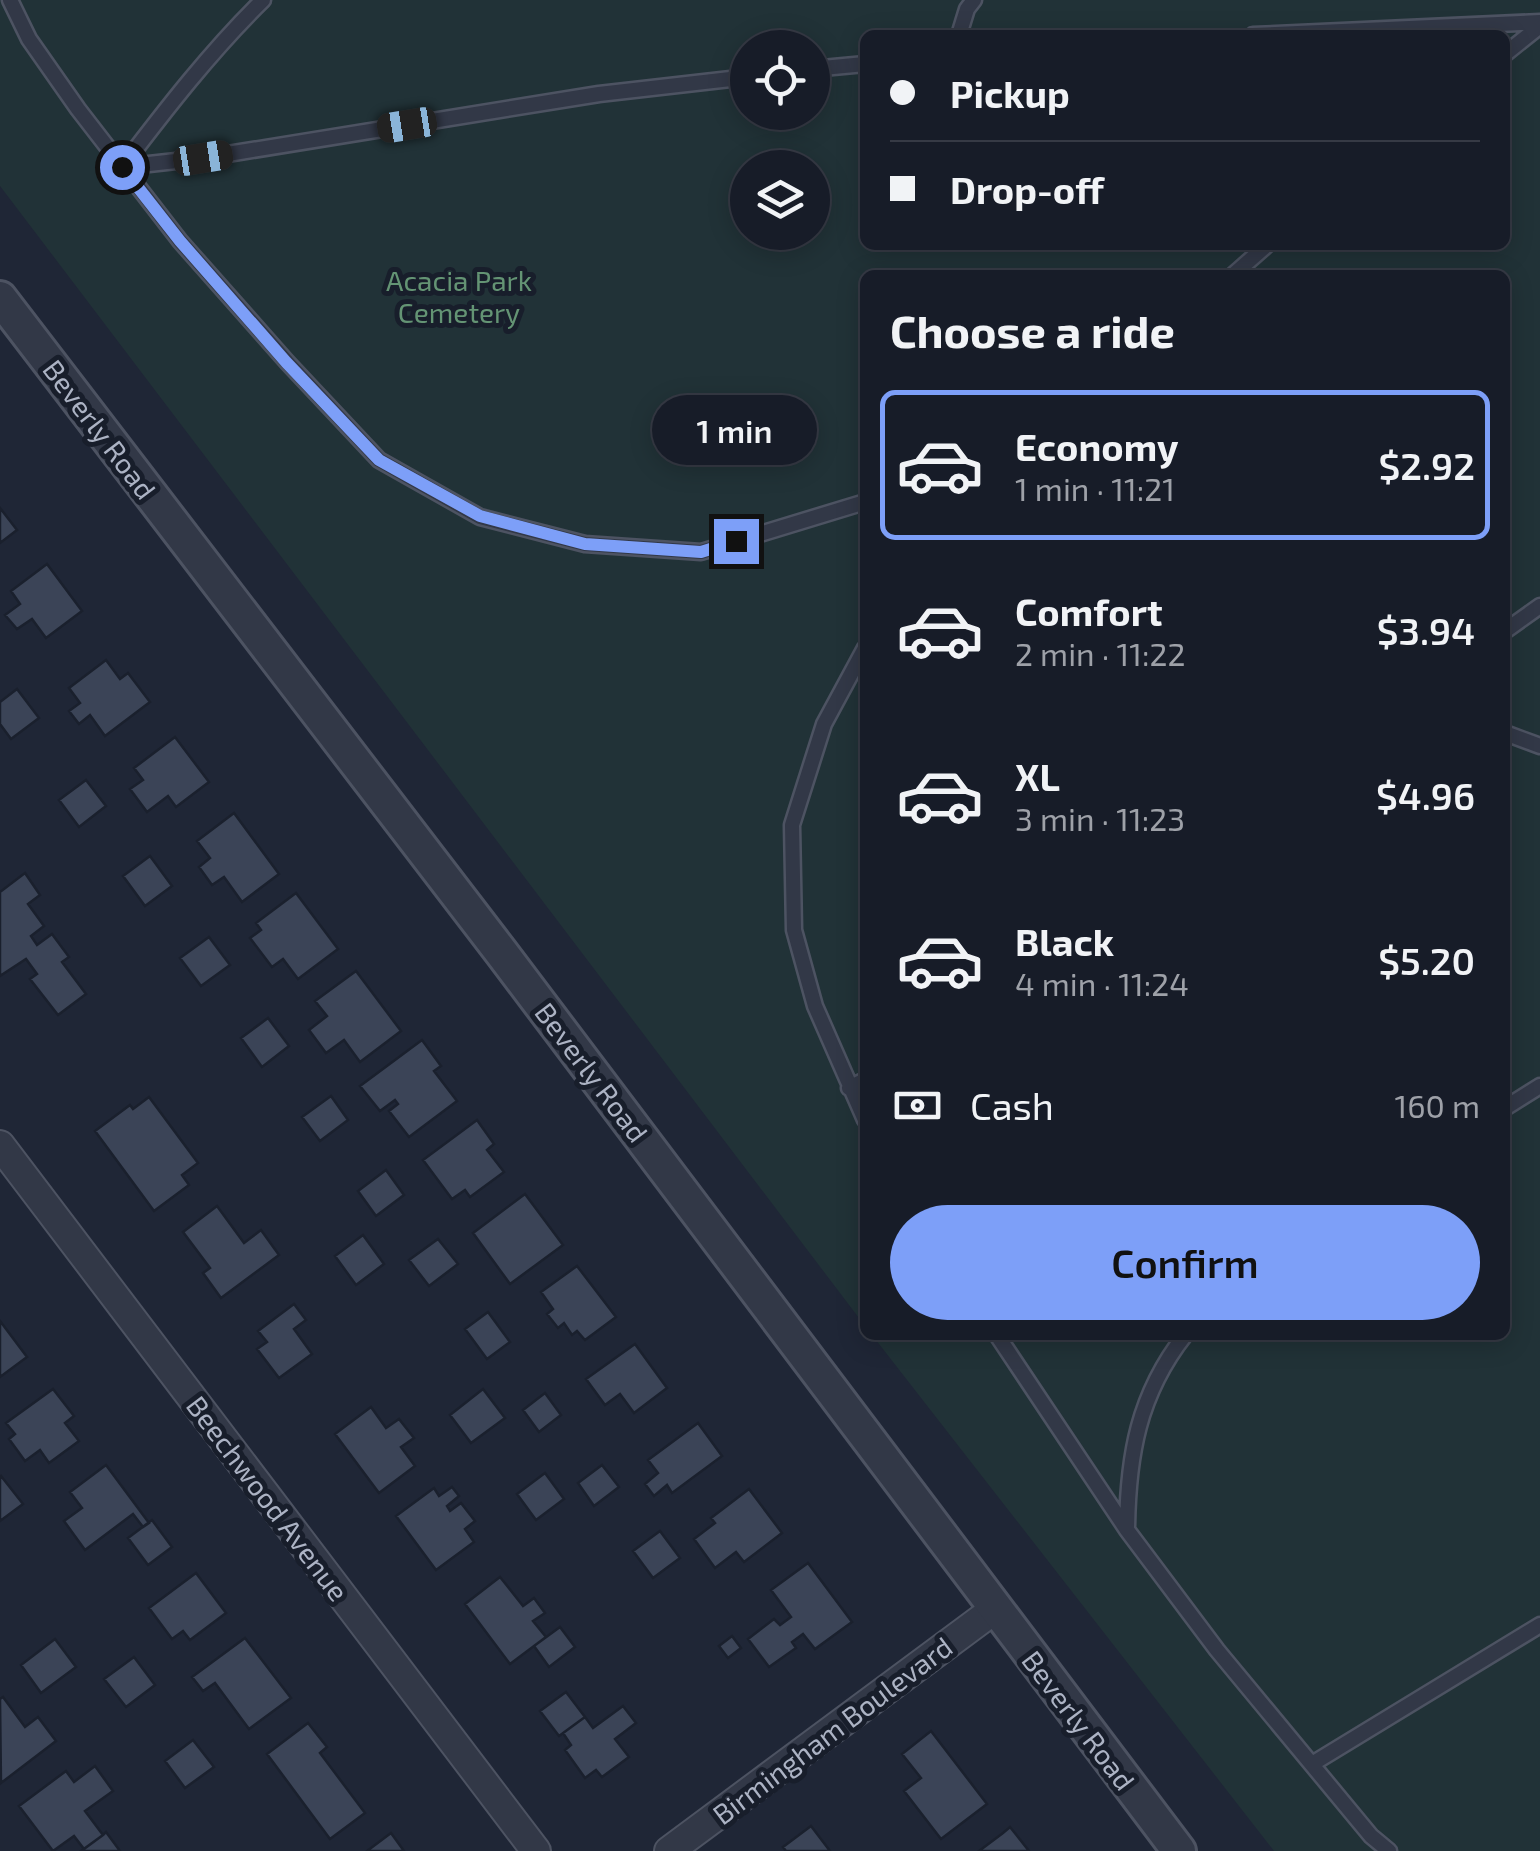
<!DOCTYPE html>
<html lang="en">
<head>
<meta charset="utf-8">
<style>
	body { margin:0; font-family:"Exo 2",sans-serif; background:#202530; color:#f1f3f6; height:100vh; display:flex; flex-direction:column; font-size:38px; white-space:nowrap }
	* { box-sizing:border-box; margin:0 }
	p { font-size:32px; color:#9ea1a8 }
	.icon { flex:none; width:55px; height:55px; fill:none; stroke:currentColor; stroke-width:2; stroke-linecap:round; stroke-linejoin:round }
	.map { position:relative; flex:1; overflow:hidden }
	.panel { position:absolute; left:860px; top:270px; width:650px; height:1070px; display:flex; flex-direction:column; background:#171c28; border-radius:15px; box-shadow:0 5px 25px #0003,0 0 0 2px #363a45 }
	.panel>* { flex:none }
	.hud { position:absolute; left:860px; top:30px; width:650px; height:220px; border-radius:15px; box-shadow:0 5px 25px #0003,0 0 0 2px #363a45; display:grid; align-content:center; height:220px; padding:0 30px; background:#171c28 }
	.buttons { position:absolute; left:730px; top:30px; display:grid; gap:20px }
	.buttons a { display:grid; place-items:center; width:100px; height:100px; border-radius:50%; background:#171c28; box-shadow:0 5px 25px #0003,0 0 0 2px #363a45; font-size:50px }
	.end { position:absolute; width:45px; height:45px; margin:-22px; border:12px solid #7d9ff8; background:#111; box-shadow:0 0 0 5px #111 }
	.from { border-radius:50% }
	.bubble { position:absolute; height:70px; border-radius:35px; background:#171c28; box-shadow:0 5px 25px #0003,0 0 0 2px #363a45; font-size:32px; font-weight:600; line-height:70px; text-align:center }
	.car { position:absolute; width:30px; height:60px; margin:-30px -15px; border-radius:12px; box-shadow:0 0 8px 2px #0007; background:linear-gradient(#222 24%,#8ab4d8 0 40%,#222 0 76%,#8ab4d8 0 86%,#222 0) }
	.hud b { display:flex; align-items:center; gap:35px; height:95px; font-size:38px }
	.hud b+b { border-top:2px solid #363a45 }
	.hud i { width:25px; height:25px; background:#f1f3f6 }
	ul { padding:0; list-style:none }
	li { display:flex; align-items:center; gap:30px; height:150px; margin:0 20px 15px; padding:0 10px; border:5px solid transparent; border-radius:15px }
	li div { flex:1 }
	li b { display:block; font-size:38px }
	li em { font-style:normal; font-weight:600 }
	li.on { border-color:#7d9ff8 }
	li>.icon { width:90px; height:90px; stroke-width:1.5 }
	h2 { padding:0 30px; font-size:45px; line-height:120px }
	.pay { display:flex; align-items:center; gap:25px; height:110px; padding:0 30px; font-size:38px }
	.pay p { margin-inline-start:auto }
	.primary-button { display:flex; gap:20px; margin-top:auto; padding:20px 30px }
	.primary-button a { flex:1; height:115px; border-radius:60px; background:#7d9ff8; color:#111; font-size:40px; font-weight:600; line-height:115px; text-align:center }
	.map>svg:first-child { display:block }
</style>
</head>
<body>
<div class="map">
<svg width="1540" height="1851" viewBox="0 0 1540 1851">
	<rect width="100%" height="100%" fill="#1f2636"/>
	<path fill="#213237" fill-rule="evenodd" d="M0,0H1540V1851H1274L872,1335H1505V275H865V1326L0,186ZM865,35H1505V245H865ZM748,48H812V112H748ZM748,168H812V232H748Z"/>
	<path fill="#3b4457" stroke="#1a202d" stroke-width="2.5" d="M0,508L17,530L0,543Z
		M47,564L82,611L46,638L32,619L17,629L5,615L20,604L11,591Z
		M106,660L120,679L128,673L150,702L105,736L90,715L79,724L69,711L80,703L69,688Z
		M17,689L39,718L11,739L0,724V702Z
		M175,737L209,782L176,807L168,796L147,812L130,789L143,780L134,768Z
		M86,780L106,806L79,827L59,800Z
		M234,813L279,874L242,902L224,877L212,885L199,867L210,858L197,841Z
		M150,856L172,886L145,906L123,876Z
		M25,873L40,895L28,904L44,926L31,936L37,945L52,934L69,957L62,962L86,994L58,1015L30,979L37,974L26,959L0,976V892Z
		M296,893L338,949L298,979L283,959L272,967L250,938L261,930L256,923Z
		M209,937L230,965L201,986L180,958Z
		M356,971L401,1031L360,1062L344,1040L326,1053L309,1030L327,1016L315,1001Z
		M268,1018L289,1046L262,1067L241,1038Z
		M422,1040L441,1066L434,1071L457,1101L409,1137L389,1111L398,1104L395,1100L380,1111L360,1086Z
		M331,1096L348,1120L320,1141L302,1117Z
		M149,1097L198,1163L182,1175L189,1185L154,1211L95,1131L130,1105L133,1109Z
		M477,1120L494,1144L487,1150L504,1172L470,1197L465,1190L452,1199L423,1160Z
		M386,1170L404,1195L376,1216L358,1191Z
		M525,1194L563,1245L510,1284L473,1233Z
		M217,1206L244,1243L261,1230L279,1255L221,1298L203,1273L210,1268L183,1232Z
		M363,1235L384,1264L356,1285L335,1256Z
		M438,1239L458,1264L429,1286L409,1260Z
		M577,1266L616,1317L585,1340L577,1331L572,1335L564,1323L558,1328L547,1314L553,1309L541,1292Z
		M294,1304L306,1320L294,1329L312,1354L279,1378L257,1349L267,1342L258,1331Z
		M488,1312L510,1342L487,1359L465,1329Z
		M0,1321L27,1357L0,1377Z
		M635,1344L667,1388L634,1413L620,1394L605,1405L586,1379Z
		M53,1389L74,1416L65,1423L79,1441L49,1463L40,1450L25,1461L9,1439L15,1434L6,1423Z
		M483,1389L505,1418L471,1443L450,1415Z
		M545,1393L561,1415L539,1432L523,1410Z
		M371,1407L386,1428L399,1419L414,1438L401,1447L415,1466L379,1493L335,1434Z
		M698,1423L722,1456L672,1493L667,1485L654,1496L645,1484L658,1473L648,1460Z
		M106,1465L149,1523L143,1527L133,1514L85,1550L64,1521L82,1508L70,1492Z
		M602,1465L619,1487L594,1506L578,1483Z
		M545,1473L564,1499L536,1520L517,1494Z
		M1,1476L23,1504L0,1521V1477Z
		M452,1487L459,1496L447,1506L450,1511L461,1503L475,1521L465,1529L474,1542L436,1570L396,1516L434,1488L439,1496Z
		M749,1489L782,1533L744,1562L736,1552L715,1568L694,1539L715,1523L711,1518Z
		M152,1520L172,1547L148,1565L128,1538Z
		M660,1531L680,1558L653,1578L633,1551Z
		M808,1563L852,1622L815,1649L803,1634L792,1642L796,1648L769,1667L748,1639L774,1619L780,1625L791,1617L771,1590Z
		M196,1573L226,1613L190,1640L183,1631L172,1639L149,1608Z
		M500,1577L523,1606L534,1598L545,1613L533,1621L546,1637L510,1664L465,1604Z
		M560,1627L575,1647L549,1667L534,1646Z
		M732,1636L741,1648L728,1658L719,1646Z
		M245,1638L291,1698L249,1729L215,1683L203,1691L192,1677Z
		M55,1639L76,1667L41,1693L21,1665Z
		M134,1657L155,1685L126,1707L104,1679Z
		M566,1692L585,1717L559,1736L540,1711Z
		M3,1697L25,1727L38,1717L56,1741L1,1783L0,1699Z
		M623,1706L636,1723L615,1739L629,1757L602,1777L596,1770L585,1778L565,1750L571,1745L563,1733L585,1717L593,1728Z
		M308,1723L327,1747L320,1753L365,1813L330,1839L267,1754Z
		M931,1731L987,1804L941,1839L904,1791L921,1778L902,1754Z
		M193,1740L214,1767L185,1788L165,1761Z
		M95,1766L113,1791L85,1811L103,1835L84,1849L74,1836L53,1851L19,1806L66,1771L74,1782Z
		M811,1826L830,1851H786L783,1847Z
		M1010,1827L1029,1851H979L1003,1833Z
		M106,1832L120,1851H81L103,1835Z
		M391,1833L404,1851H367Z"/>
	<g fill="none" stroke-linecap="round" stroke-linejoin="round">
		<defs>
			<path id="service" d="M10,0L29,39L78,109L180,241L287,362L379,460L480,517L585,544L701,552L865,502
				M959,35L967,9L974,0
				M1253,35L1540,22
				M1505,54L1540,26
				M812,69L865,64
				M122,167L203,158L599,94L748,77
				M122,167C166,109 211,51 263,0
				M1233,275L1267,245
				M1505,631L1540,606
				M865,648L824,724L792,825L794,930L815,1006L865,1120
				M1505,733L1540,746
				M849,1088L865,1080
				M1505,1108L1540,1086
				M997,1335L1127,1530L1217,1650L1371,1836L1389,1851
				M1127,1529C1128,1456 1138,1395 1185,1335
				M1312,1764L1540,1625"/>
			<path id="minor" d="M0,1145L536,1851
				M669,1851L995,1609"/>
			<path id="tertiary" d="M0,298L501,952L1179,1851"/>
		</defs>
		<use href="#service" stroke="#4d5362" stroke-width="19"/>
		<use href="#minor" stroke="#4d5362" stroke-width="32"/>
		<use href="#tertiary" stroke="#4d5362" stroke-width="38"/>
		<use href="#service" stroke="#323847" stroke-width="14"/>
		<use href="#minor" stroke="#323847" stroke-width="28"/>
		<use href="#tertiary" stroke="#323847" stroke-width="32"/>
	</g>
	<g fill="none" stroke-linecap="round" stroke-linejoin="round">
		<path stroke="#7d9ff8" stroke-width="12" d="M122,167L180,241L286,362L379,460L480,516L585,544L701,552L736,541"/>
	</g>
	<g text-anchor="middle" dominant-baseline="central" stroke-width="10" stroke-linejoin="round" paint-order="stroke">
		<g font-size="28" fill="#649474" stroke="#181e2b">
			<text x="459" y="280">Acacia Park<tspan x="459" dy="32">Cemetery</tspan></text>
		</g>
		<g font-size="28" fill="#acb3c4" stroke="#181e2b">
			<text transform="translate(100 429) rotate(53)">Beverly Road</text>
			<text transform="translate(592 1072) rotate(53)">Beverly Road</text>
			<text transform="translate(268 1498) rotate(53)">Beechwood Avenue</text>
			<text transform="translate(1079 1720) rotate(53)">Beverly Road</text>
			<text transform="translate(832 1730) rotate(-37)">Birmingham Boulevard</text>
		</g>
	</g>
</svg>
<div class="buttons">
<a><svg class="icon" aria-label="locate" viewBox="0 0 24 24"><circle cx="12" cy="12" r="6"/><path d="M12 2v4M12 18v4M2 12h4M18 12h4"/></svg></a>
<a><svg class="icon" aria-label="layers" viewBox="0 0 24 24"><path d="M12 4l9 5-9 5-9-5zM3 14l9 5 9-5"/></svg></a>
</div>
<i class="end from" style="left:122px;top:167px"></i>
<i class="end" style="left:736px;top:541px"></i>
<div class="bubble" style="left:652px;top:395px;width:165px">1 min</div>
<i class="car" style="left:407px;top:125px;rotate:261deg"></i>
<i class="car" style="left:203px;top:158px;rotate:81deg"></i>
<div class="hud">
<b><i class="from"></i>Pickup</b>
<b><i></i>Drop-off</b>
</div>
<section class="panel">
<h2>Choose a ride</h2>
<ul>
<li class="on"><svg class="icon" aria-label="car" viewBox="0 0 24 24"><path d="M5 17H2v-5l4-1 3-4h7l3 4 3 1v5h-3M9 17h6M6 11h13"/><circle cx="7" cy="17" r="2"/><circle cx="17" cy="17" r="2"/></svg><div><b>Economy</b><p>1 min · 11:21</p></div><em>$2.92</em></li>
<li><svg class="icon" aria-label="car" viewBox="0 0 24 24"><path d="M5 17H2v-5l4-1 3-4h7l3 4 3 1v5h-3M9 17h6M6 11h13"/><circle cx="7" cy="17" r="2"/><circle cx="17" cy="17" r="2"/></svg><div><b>Comfort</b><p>2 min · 11:22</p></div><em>$3.94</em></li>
<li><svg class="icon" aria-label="car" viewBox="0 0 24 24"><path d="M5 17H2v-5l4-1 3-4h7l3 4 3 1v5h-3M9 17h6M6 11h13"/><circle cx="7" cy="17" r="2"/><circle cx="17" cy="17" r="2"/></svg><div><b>XL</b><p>3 min · 11:23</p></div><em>$4.96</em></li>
<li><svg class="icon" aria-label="car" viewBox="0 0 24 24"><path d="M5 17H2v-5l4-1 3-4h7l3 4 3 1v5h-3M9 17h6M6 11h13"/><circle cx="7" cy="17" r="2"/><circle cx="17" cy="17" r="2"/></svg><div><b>Black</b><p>4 min · 11:24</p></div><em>$5.20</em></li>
</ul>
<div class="pay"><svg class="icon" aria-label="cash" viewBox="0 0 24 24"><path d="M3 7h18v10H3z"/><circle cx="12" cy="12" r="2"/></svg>Cash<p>160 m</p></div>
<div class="primary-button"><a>Confirm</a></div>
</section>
</div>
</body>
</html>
